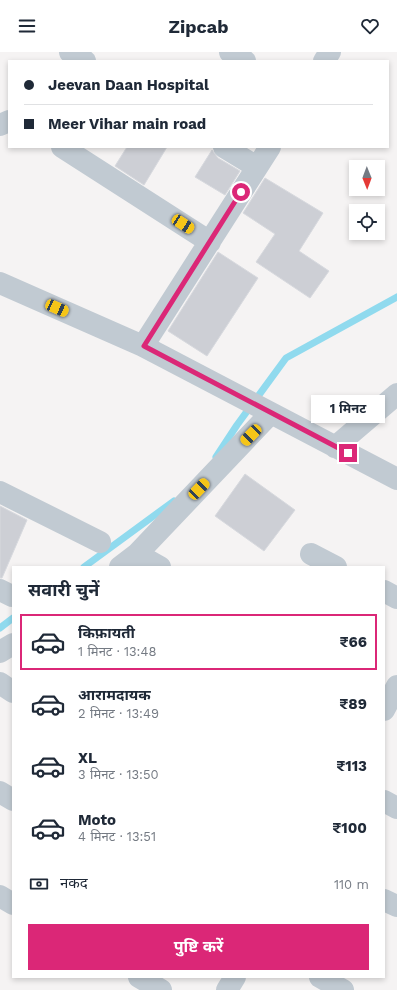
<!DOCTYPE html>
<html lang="hi">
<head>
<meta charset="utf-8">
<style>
	body { margin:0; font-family:"Work Sans","Noto Sans Devanagari",sans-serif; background:#f2f2f3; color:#1f2937; height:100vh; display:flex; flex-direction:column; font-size:15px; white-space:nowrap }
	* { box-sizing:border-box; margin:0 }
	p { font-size:13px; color:#747a83 }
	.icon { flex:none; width:22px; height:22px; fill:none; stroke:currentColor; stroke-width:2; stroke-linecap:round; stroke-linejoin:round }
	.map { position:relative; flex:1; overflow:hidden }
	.panel { position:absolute; left:12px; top:514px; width:373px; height:412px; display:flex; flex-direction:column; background:#fff; border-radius:0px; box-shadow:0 2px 6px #0003 }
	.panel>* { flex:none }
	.banner { position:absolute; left:8px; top:8px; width:381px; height:88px; border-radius:0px; box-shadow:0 2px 6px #0003; display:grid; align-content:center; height:88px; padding:0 16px; background:#fff }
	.needle { width:26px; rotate:179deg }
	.fabs { position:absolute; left:349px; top:108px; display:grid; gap:8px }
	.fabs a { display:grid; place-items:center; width:36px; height:36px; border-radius:0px; background:#fff; box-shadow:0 2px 6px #0003; font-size:20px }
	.end { position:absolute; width:18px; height:18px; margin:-9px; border:5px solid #db2777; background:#fff; box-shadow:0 0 0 2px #fff }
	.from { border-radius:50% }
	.bubble { position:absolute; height:28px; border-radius:0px; background:#fff; box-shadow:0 2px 6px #0003; font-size:13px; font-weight:700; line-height:28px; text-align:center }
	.car { position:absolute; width:12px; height:24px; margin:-12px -6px; border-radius:5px; box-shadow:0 0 3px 1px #0007; background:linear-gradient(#f5c518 24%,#345 0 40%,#f5c518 0 76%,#345 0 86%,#f5c518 0) }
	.banner b { display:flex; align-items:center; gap:14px; height:38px; font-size:15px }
	.banner b+b { border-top:1px solid #e0e1e3 }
	.banner i { width:10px; height:10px; background:#1f2937 }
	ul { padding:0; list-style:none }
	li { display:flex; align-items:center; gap:12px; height:56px; margin:0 8px 6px; padding:0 8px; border:2px solid transparent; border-radius:0px }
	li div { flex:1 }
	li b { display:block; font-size:15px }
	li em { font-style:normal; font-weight:700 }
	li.current { border-color:#db2777 }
	li>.icon { width:36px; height:36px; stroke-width:1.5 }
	h2 { padding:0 16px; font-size:18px; line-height:48px }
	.pay { display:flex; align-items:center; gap:10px; height:44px; padding:0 16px; font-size:15px }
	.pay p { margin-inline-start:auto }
	.action { display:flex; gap:8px; margin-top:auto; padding:8px 16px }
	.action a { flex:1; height:46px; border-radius:0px; background:#db2777; color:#fff; font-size:16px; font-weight:700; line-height:46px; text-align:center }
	header { display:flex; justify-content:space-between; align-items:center; height:52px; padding:0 16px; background:#fff; font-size:18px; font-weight:700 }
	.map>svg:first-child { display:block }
</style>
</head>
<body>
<header><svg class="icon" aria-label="menu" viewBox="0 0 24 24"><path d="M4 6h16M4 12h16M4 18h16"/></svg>Zipcab<svg class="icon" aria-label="heart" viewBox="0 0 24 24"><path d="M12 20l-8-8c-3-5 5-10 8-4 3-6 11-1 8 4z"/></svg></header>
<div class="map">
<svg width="397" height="938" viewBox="0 0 397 938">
	<rect width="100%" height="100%" fill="#f5f3f3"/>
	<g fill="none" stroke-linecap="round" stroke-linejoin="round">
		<path stroke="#90daee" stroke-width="7" d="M216,405L237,373L286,306L397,245
			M84,515L174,449
			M0,576L13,566"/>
	</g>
	<path fill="#cdcfd5" stroke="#d7d9de" d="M127,95H167L144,133L115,114Z
		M212,98L218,106L240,119L225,143L195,125Z
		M265,126L323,161L299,199L329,219L310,246L256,210L275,182L243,161Z
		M218,200L258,226L207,304L168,279Z
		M245,422L295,458L264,499L215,464Z
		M0,454L27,468L2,526H0Z"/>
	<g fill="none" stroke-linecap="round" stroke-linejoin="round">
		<path stroke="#c1cad2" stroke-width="22" d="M70,0L85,9
			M230,0L245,9
			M324,9L330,0
			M0,73L9,69
			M62,95L210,190
			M224,95L257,115
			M0,231L143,294L397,427
			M143,294L270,95
			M335,395L397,342
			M0,440L100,490
			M137,502L160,515
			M311,502L336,515
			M120,515L137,502L271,361
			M0,538L12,544
			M384,539L397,546
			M0,600L13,592
			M0,631L13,640
			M384,658L397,634
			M0,740L13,748
			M384,749L397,756
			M0,844L13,852
			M384,848L397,854
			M139,925L161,938
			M320,925L343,938
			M227,938L235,925"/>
	</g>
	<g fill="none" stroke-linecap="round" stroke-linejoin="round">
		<path stroke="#db2777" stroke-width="5" d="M241,140L144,294L348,401"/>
	</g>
</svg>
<div class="fabs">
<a><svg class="needle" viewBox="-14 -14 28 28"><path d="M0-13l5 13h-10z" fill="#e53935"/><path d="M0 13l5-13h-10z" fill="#747a83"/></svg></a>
<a><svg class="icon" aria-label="locate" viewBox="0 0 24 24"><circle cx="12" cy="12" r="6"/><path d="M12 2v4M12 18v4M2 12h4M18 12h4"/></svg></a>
</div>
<i class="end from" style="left:241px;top:140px"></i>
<i class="end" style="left:348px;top:401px"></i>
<div class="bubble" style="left:311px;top:343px;width:74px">1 मिनट</div>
<i class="car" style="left:183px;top:172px;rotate:123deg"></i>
<i class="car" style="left:57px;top:256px;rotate:114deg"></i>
<i class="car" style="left:251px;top:383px;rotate:224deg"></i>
<i class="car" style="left:199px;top:437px;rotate:44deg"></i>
<div class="banner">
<b><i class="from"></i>Jeevan Daan Hospital</b>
<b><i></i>Meer Vihar main road</b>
</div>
<section class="panel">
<h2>सवारी चुनें</h2>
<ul>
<li class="current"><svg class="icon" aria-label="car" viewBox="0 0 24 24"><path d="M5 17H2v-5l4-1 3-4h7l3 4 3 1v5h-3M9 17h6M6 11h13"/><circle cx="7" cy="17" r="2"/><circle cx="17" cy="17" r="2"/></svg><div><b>किफ़ायती</b><p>1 मिनट · 13:48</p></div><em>₹66</em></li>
<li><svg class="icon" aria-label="car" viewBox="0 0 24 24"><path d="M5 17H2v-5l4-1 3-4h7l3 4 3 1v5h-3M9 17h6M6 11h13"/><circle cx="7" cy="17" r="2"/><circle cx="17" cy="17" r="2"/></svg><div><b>आरामदायक</b><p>2 मिनट · 13:49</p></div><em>₹89</em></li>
<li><svg class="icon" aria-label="car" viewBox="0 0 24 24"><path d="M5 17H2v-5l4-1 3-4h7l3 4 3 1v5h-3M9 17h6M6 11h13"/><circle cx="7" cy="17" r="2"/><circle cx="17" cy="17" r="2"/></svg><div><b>XL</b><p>3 मिनट · 13:50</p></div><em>₹113</em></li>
<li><svg class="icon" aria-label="car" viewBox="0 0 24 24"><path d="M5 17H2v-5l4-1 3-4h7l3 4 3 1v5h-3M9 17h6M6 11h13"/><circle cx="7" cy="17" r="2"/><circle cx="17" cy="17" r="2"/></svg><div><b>Moto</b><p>4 मिनट · 13:51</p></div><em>₹100</em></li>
</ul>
<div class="pay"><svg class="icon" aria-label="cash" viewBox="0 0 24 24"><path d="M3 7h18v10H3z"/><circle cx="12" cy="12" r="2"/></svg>नकद<p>110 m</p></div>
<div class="action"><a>पुष्टि करें</a></div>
</section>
</div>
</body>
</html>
